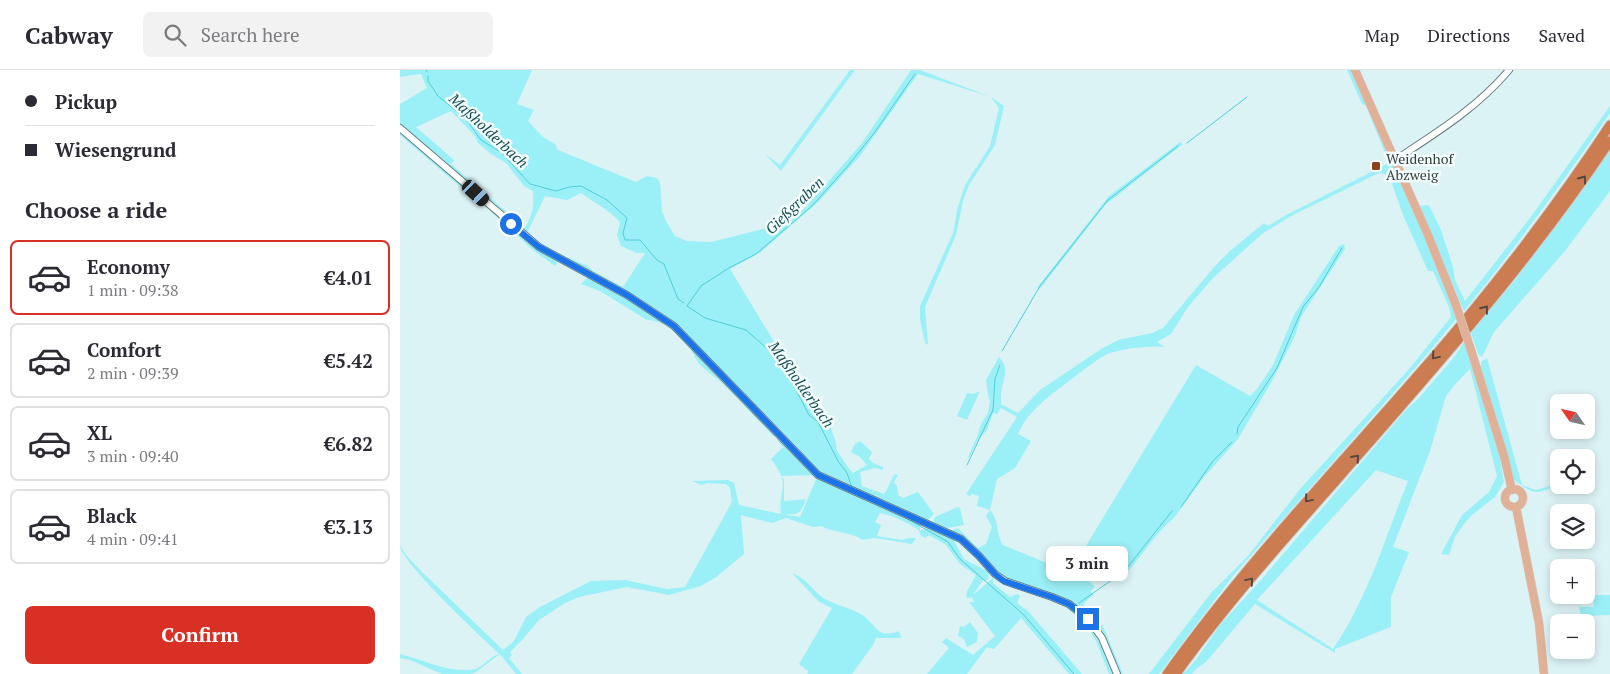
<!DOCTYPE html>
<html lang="en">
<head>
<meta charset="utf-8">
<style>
	body { margin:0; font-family:"PT Serif",serif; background:#f2f2f3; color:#2b2b33; height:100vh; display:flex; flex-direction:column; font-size:19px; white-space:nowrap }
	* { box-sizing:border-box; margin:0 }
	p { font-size:16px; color:#7c7c81 }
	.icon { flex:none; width:28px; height:28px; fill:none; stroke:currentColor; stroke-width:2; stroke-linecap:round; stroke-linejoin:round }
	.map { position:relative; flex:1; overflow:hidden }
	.drawer { display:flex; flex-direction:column; background:#fff; width:400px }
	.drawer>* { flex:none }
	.top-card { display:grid; align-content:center; height:110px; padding:0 25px; background:#fff }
	.needle { width:32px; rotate:304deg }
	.tools { position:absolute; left:1150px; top:324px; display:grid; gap:10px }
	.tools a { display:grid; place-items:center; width:45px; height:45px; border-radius:8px; background:#fff; box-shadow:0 2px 8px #0003; font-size:25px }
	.end { position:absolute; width:22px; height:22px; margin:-11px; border:6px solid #1a73e8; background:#fff; box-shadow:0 0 0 2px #fff }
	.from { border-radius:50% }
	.bubble { position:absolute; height:35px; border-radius:8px; background:#fff; box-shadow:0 2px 8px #0003; font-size:16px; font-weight:700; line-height:35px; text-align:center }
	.car { position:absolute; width:15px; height:30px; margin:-15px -8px; border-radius:6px; box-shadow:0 0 4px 1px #0007; background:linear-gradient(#222 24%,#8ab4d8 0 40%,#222 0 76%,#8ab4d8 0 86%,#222 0) }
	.top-card b { display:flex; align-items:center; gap:18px; height:48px; font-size:19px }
	.top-card b+b { border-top:1px solid #e1e1e2 }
	.top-card i { width:12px; height:12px; background:#2b2b33 }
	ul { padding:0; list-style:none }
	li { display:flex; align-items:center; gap:15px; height:75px; margin:0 10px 8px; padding:0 15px; border:2px solid #e1e1e2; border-radius:8px }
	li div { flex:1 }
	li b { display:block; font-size:19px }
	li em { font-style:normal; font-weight:700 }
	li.current { border-color:#d93025 }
	li>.icon { width:45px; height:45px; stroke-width:1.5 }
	h2 { padding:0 25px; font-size:22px; line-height:60px }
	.action { display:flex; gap:10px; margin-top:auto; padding:10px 25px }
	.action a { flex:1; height:58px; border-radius:8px; background:#d93025; color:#fff; font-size:20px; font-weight:700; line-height:58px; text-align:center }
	header { display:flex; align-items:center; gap:30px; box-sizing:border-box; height:70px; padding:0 25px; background:#fff; border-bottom:1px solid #e1e1e2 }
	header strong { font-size:24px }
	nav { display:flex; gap:28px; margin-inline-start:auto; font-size:18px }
	.search { width:350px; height:45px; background:#f2f2f3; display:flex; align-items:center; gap:12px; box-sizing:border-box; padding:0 18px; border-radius:8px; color:#7c7c81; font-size:19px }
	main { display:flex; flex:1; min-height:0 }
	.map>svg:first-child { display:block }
</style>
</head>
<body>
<header>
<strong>Cabway</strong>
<div class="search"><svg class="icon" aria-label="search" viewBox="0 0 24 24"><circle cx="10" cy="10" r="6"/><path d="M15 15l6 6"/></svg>Search here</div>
<nav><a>Map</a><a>Directions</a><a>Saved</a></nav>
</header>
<main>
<section class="drawer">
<div class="top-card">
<b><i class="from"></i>Pickup</b>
<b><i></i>Wiesengrund</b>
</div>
<h2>Choose a ride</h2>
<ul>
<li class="current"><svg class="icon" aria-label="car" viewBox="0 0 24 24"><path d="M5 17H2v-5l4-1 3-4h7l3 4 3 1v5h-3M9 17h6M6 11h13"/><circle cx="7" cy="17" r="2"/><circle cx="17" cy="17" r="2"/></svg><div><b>Economy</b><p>1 min · 09:38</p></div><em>€4.01</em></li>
<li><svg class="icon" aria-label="car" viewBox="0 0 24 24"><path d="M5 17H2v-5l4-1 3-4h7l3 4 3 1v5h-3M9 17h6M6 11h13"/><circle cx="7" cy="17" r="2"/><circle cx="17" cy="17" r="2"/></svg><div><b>Comfort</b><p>2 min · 09:39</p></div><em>€5.42</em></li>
<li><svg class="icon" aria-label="car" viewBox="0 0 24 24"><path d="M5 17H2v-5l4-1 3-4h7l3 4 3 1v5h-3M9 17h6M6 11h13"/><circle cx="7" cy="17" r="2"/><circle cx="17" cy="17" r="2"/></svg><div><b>XL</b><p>3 min · 09:40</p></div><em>€6.82</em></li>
<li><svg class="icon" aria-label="car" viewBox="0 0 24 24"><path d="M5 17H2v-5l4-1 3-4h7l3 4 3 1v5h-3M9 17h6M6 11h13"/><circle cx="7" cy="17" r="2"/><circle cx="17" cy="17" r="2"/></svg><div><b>Black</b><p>4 min · 09:41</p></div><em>€3.13</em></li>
</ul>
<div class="action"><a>Confirm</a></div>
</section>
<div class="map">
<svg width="1210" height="604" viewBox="0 0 1210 604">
	<rect width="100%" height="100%" fill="#dcf3f5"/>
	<path fill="#9beff6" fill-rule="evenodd" d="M0,0H132L117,34L134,40L128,51L143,67L155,74L158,80L236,112L247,106L257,108L260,112L262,141L267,153L275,166L287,171L311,172L383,154L393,149L407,136L462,73L511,0H520L591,27L604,36L595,75L569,115L563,131L556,165L525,237L528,275L525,273L520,249V236L553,163L557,140L565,115L590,76L599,38L591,27L518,4L460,86L419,131L361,182L330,199L393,303L421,345L429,352L436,373L437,381C443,388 446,396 453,403L467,395L460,387L451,382L455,374L460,371L472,382L469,389L473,393L483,397V400L475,398L460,402L462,416L484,424C489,417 490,411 495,404L498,405L495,410L494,413L497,416L498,425L503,428L518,422L534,444L526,452L520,450V461C507,452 494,446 480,443L475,452L481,455L477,466L502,470L509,468H516L512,474L474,468L462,470L456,466L424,458L423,456L413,457L386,448L372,453L341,445L344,484L316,507L301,516L269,525L227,517L179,527L165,533L139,550L123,569L110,582L112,585L109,588L122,604H116L100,584L76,602L71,604H42L10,590L0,588V584C25,590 49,604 76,599C85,595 89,587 99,584C83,568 0,492 0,475L6,485L22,502L103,580L114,571L126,547L140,537L191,511L225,510L267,519L285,517L332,432L330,418L326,414L307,413L302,415L292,411L328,410L334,413L339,435L381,444C379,434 382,425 383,415C383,405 376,396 371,389L383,377L377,370L379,367L373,366C356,348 339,330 322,313C315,307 302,298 298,292C295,288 293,283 291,279C282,263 265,251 247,250L200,221L181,214L190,205L159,189L155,196L134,181L70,122L64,120L0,65V34L27,18L21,4L0,7ZM51,41L75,66L78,73L91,84L106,93L124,116L133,121C134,137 133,143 125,158L51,94L54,90L16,57ZM181,123C192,131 212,142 220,152L217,165L221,176L237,183H245L223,217L193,201L188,196L159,184L138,172L127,163L145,126L167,130ZM418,405L400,447L387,445L386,444C400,445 401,442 406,429L384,431V409L381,406Z
		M450,0H455L381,101L365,84L380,95Z
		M947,0H955L976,46L1057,248L1023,289L833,506L759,604H749L811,523L847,487L901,418L1009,299L1051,247L1049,237L1033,201H1028L1003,145L990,108L984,104L979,103L891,146L862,164L812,209L788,237L771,264L757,272L765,277C745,276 725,278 707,284C693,292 681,302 669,311C648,327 629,340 618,364L631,371L615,398L597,409L590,440C599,449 596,464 603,475L659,498L679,509L706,492L681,484L796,295L850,326L857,319L873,295L894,245L939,176L944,174L945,179L901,247L895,266L872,311L838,369L804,407L774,448C755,463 743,485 727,502L721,497L708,492L709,495L688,510L695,517L691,521L693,525L683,534L699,553L696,555L697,559L702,554L723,604H709L696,571L688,557L672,542L659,532L605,511L561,469H553L564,489L589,502L588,510H583L573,525L593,508V513L610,527L617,524L620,526L617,533L628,541L682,604H669L621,548L594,579L587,577L567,604H527L549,578L542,572L546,568L573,585L595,566C586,555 578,543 569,532H574L572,527L569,528L566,527L567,521L576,505L560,494L546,475L529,465L525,468L521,466L519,461L528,458L547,462L558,458L578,478L586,474L592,457L586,446L590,440L577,436L579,426L572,424L570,426L566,424L617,347L601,338L597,344L593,343L587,360L577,372L569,388L568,387L577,367L581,354L588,343L590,331L588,325L586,310L599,287C609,298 605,305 602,317C601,323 601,328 601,334L618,343L640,320L701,279L718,270L752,263L763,258L814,197L831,180L864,153L868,156L886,145L989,93L966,36L962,34Z
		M1210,36V43C1164,111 1116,177 1064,241L1019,136L1029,135L1041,160L1053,197L1055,210L1065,231L1130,148Z
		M780,72L783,74L705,135L640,219L637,218L708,127Z
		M1210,77V121L1165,181L1094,262L1082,287L1078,284L1071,263L1118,206Z
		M1064,272L1097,372L1104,412L1095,427L1072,445L1064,454L1055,467L1049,485L1041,484L1062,445L1089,422L1097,406L1070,299L1057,312L1046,326L1030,381L993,477L1009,482L991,527V557L935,579V583L855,534L806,592L796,599L792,604H783L795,591L820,555L861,510L1006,340L1019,328L1055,286ZM976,400L1008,411C985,468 968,528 933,579L857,530Z
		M1087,288L1122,415L1136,420L1159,413L1160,415C1135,424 1136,426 1114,410L1081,298V292Z
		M580,321L567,350L557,346L567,323L574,324Z
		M558,437L560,438L564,455L547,458L533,453L535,447Z
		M392,503C408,509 412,521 425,529C436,535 454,539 464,546C477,557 478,569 499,561L501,568H476L473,575L452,604H407L409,602L399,594L432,538L419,532Z
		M1193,525H1210V545L1181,546L1179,537H1194Z
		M570,552L578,563L577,572L567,577L564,569L558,566L560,556L564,557Z"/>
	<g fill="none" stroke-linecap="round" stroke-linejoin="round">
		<path stroke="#4ecdd7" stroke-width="1" d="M26,0L27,2
			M28,6V11L38,26L66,49L81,70L102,83L130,114L156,121L169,117L181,116L207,130L227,148L223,163L225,170H240L257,190L264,194L278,229L284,233
			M787,73L847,27
			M602,281L640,216L708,130L778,76
			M837,364L838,357L877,298L903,237L919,217L942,178
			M567,395L593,340L595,309L600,295
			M451,415L447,403L438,391L418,352L409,345L393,314L370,281L346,260L305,248L287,236L301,216L329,198L356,184L412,136L447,97L475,62L515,4
			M781,437L813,391L832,372
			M506,448L548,472L560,489L623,544L674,604
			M727,498L772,441
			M679,533L719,505"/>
		<defs>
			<path id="minor" d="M0,58L139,177L227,225L274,256L418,405L561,469L579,486L595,504L605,511L652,527L669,534L688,549L702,568L717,604
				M995,90C1036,63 1077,38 1109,0"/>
			<path id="major" d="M955,0L1028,165L1056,235
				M1071,280L1104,386L1112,420
				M1105 428a9 9 0 1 1 18 0a9 9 0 1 1-18 0Z
				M1116,437L1139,553L1144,604"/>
			<path id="highway" d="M767,604C847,492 942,393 1032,289C1096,215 1156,137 1210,55
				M776,604C824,537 880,474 935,412C1031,302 1129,193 1210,71"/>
		</defs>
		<use href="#minor" stroke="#687d7f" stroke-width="8"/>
		<use href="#major" stroke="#ced0d0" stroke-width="9"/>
		<use href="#highway" stroke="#ced0d0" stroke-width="11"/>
		<use href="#minor" stroke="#fff" stroke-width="6"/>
		<use href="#major" stroke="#e0b097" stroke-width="8"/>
		<use href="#highway" stroke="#cc7c51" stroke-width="9"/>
		<defs>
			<path id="major-bridge" d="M1056,235L1071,280"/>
		</defs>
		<use href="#major-bridge" stroke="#ced0d0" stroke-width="9" stroke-linecap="butt"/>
		<use href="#major-bridge" stroke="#e0b097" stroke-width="8"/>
	</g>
	<defs><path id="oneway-chevron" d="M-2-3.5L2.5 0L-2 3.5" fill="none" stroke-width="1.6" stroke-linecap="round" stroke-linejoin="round" transform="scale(1.25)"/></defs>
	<g stroke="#524940">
		<use href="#oneway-chevron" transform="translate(1183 109) rotate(-54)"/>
		<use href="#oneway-chevron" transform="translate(1085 239) rotate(-51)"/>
		<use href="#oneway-chevron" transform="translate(1035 286) rotate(130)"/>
		<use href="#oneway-chevron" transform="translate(956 388) rotate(-49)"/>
		<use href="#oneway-chevron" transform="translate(908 429) rotate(130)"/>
		<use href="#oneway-chevron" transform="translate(850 511) rotate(-50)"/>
	</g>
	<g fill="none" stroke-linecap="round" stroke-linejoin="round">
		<path stroke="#1a73e8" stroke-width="6" d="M111,154L139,177L227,225L274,256L418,405L561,469L579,486L595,504L604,511L652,527L669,534L688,549"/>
	</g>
	<rect fill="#89441c" stroke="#f4fdfe" stroke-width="2" x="971" y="91" width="10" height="10" rx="2.5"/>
	<g text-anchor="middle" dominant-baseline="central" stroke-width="5" stroke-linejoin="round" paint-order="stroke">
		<g font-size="14" fill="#333c3c" stroke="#f4fdfe" text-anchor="start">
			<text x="986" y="88">Weidenhof<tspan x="986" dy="16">Abzweig</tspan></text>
		</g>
		<g font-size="15" font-style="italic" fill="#164d52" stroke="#f4fdfe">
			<text transform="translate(89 60) rotate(43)">Maßholderbach</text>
			<text transform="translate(394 135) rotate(-44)">Gießgraben</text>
			<text transform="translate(402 314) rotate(55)">Maßholderbach</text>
		</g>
	</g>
</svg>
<div class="tools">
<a><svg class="needle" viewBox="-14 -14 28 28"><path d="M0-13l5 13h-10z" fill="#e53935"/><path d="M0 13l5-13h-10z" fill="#7c7c81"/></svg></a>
<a><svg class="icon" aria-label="locate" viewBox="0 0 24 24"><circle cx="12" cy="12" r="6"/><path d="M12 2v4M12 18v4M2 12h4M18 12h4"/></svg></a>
<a><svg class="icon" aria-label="layers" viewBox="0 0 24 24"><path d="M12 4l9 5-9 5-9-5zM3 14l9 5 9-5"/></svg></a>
<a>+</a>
<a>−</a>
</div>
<i class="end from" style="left:111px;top:154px"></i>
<i class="end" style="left:688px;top:549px"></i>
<div class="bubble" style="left:646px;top:476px;width:82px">3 min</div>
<i class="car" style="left:76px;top:123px;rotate:133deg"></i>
</div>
</main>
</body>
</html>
